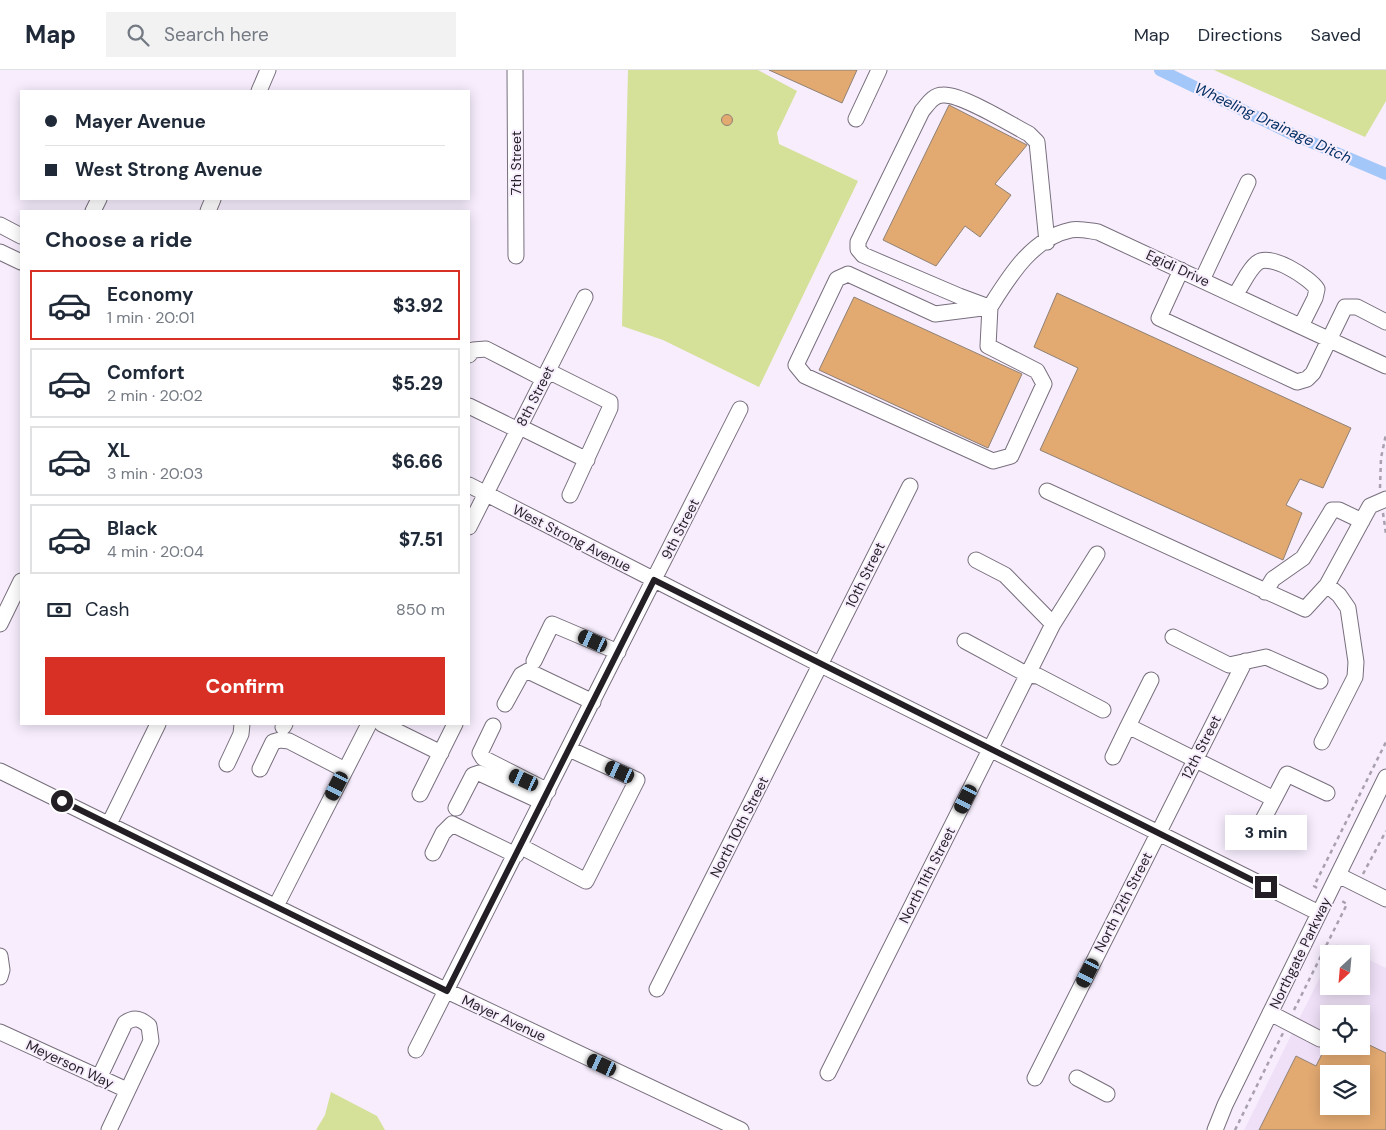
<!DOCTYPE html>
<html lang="en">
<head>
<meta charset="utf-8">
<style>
	body { margin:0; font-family:"DM Sans",sans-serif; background:#f2f2f3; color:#1f2937; height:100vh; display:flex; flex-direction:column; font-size:19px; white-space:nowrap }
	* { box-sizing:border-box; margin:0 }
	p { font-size:16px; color:#747a83 }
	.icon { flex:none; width:28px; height:28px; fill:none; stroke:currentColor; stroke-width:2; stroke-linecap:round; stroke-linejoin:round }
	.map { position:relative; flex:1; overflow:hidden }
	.drawer { position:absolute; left:20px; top:140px; width:450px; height:515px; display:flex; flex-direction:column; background:#fff; border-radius:0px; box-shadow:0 2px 12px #0003 }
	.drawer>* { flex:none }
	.banner { position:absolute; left:20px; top:20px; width:450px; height:110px; border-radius:0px; box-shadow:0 2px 12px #0003; display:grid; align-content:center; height:110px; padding:0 25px; background:#fff }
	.needle { width:32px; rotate:206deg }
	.buttons { position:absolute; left:1320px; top:875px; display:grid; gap:10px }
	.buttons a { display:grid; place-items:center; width:50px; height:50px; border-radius:0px; background:#fff; box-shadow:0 2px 12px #0003; font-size:25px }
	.end { position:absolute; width:22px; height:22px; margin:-11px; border:6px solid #231f25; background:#fff; box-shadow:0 0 0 2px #fff }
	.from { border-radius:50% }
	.bubble { position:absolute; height:35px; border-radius:0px; background:#fff; box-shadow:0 2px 12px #0003; font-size:16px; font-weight:800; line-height:35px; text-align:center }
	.car { position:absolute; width:15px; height:30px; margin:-15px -8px; border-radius:6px; box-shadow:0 0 4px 1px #0007; background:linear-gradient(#222 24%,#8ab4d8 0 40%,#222 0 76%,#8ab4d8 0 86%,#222 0) }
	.banner b { display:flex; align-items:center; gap:18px; height:48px; font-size:19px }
	.banner b+b { border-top:1px solid #e0e1e3 }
	.banner i { width:12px; height:12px; background:#1f2937 }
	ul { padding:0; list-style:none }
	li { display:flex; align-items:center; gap:15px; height:70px; margin:0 10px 8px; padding:0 15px; border:2px solid #e0e1e3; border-radius:0px }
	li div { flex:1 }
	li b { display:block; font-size:19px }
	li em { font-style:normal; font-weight:800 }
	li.on { border-color:#d93025 }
	li>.icon { width:45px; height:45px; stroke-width:1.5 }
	h2 { padding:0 25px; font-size:22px; line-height:60px }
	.pay { display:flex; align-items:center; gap:12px; height:55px; padding:0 25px; font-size:19px }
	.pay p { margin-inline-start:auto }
	.button { display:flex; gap:10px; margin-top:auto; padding:10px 25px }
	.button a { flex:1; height:58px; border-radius:0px; background:#d93025; color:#fff; font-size:20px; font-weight:800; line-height:58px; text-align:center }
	header { display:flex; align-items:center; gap:30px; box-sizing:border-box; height:70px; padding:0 25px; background:#fff; border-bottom:1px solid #e0e1e3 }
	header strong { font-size:24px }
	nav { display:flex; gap:28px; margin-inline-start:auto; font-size:18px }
	.search { width:350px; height:45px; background:#f2f2f3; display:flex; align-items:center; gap:12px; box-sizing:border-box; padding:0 18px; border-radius:0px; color:#747a83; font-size:19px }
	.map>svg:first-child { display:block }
</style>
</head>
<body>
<header>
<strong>Map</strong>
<div class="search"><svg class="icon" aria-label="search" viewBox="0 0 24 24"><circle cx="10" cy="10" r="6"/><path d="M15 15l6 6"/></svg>Search here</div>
<nav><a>Map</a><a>Directions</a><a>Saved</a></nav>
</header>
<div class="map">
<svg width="1386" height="1060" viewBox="0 0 1386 1060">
	<rect width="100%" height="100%" fill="#f7edfd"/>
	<path fill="#efe0f7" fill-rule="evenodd" d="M1336,874L1356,884H1331Z
		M1361,886L1386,898V1060H1244L1329,889V916H1361ZM1329,944H1361V976H1329ZM1329,1004H1361V1036H1329Z"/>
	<path fill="#d5e098" d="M628,0H758L797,21L777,63L779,74L858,111L759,317L663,270L622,256Z
		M1214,0H1386V31L1365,67Z
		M331,1022L377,1046L385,1060H316L325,1045Z"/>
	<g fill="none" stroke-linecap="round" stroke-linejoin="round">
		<path stroke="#a3c7f8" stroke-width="12" d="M1160,0L1292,64L1386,104"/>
	</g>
	<path fill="#e2a971" stroke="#8f8175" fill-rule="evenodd" d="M769,0H857L842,33Z
		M949,35L1027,75L995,114L1011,125L980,167L965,156L936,196L883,170Z
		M721.5 50a5.5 5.5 0 1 1 11 0a5.5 5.5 0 1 1-11 0Z
		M1057,223L1351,358L1323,418L1300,409L1286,435L1302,443L1283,490L1040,380L1078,298L1034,277Z
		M854,227L1022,304L988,378L819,300Z
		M1361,971L1386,983V1060H1259L1296,986L1316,996L1326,976H1361ZM1329,1004H1361V1036H1329Z"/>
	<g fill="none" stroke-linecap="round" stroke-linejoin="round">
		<defs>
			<path id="minor" d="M515,0L516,186
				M259,21L268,0
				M856,49L879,0
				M93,141L99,129
				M208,141L213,129
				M0,155L21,166
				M0,182L21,192
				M1181,200L1159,248L1297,312L1307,309L1313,303L1345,237H1357L1386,252
				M848,204L935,244L990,237L988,276L1037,301L1044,314L1011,386L993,391L805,306L796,295L837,209Z
				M1202,210L1248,112
				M1235,225C1242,216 1248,200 1257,193C1270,182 1310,208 1317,219L1315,228L1301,256
				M986,236L959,226L863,185L858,179V172L922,41C928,34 933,25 943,25C962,24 1010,54 1029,64L1037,72L1047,172
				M990,237C1009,207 1032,168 1071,160C1079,158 1090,161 1098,162L1386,296
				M469,285L473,280L486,279L544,309
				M548,301L610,332V338L570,425
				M469,336L518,360
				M520,357L587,390
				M469,415L821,595L1319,843
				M1047,421L1305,539L1327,515L1370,436L1386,429
				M469,457L585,227
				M976,490L1005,505L1053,554
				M1265,522L1273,509L1303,488L1332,440H1339L1362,451
				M0,554L21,511
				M1173,567L1229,595L1266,587L1320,611
				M965,571L1028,605L1038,606L1103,640
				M534,591L552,554L618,582
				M505,634L521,605L528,601L593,632
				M382,654L441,683
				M493,656L480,683L483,688L548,721
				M1128,656L1151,610
				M283,657L285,654
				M1322,672L1355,607L1356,592L1348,538L1339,525L1327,515
				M1113,687L1128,656L1274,729L1287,704L1327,723
				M227,694L241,664L242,654
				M260,699L273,672L280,670L289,671L345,700
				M0,701L447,921L741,1060
				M420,724L455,654
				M456,738L473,705L479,703L542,732
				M109,754L158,654
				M1257,761L1274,729
				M520,776L586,811L637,710L569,679
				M433,783L443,763L452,754L516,785
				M1338,805L1386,829
				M276,836L369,654
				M0,886L2,900L0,907
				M657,919L910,416
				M1270,943L1320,969
				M0,962L127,1020
				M416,980L740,339
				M828,1003L1053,554L1097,484
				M99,1008L125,953C135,946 141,949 149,956L151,971L109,1060
				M1035,1008L1245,591
				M1077,1008L1107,1024
				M1215,1060L1225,1035L1386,707"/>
		</defs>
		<use href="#minor" stroke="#786f7d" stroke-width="17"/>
		<path stroke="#a8a1ad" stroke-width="2.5" stroke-dasharray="4 4" stroke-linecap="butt" d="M1380,418L1381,388L1386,364
			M1383,443L1386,464
			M1363,804L1386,761
			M1317,818L1314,816L1386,672
			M1294,940L1347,834L1340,830
			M1235,1060L1283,963"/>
		<use href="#minor" stroke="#fff" stroke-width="15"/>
	</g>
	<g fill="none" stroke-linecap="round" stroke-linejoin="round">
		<path stroke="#231f25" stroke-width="6" d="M62,731L447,921L654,510L1266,817"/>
	</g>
	<g text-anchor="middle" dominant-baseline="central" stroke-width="4" stroke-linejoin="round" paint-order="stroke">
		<g font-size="14" fill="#231f25" stroke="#f7edfd">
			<text transform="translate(516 93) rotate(-90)">7th Street</text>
			<text transform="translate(1178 198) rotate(25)">Egidi Drive</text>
			<text transform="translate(535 326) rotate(-63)">8th Street</text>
			<text transform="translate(680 459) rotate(-63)">9th Street</text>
			<text transform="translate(572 468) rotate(27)">West Strong Avenue</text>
			<text transform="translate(865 505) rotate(-64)">10th Street</text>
			<text transform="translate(1201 677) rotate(-63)">12th Street</text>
			<text transform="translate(739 757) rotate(-63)">North 10th Street</text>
			<text transform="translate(927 805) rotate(-63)">North 11th Street</text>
			<text transform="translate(1123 832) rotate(-63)">North 12th Street</text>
			<text transform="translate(1300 883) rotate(-64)">Northgate Parkway</text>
			<text transform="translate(504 948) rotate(25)">Mayer Avenue</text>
			<text transform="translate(70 994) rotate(25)">Meyerson Way</text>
		</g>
		<g font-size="15" font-style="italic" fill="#053165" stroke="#f7edfd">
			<text transform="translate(1273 53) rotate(25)">Wheeling Drainage Ditch</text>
		</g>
	</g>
</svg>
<div class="buttons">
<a><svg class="needle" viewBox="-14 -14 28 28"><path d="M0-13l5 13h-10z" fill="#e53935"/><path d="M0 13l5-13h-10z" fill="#747a83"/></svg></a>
<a><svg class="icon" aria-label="locate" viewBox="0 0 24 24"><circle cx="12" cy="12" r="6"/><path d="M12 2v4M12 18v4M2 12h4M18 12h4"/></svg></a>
<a><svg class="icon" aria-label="layers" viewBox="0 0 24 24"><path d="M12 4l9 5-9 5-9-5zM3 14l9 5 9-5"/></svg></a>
</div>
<i class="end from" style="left:62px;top:731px"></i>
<i class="end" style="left:1266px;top:817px"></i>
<div class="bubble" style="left:1225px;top:745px;width:82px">3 min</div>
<i class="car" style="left:593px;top:571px;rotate:295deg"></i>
<i class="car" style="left:620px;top:702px;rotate:295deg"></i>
<i class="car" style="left:524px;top:710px;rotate:295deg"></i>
<i class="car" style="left:337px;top:716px;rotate:207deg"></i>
<i class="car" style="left:966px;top:729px;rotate:207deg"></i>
<i class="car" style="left:1088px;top:903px;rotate:207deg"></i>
<i class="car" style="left:602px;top:995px;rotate:295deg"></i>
<div class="banner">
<b><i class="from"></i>Mayer Avenue</b>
<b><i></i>West Strong Avenue</b>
</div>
<section class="drawer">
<h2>Choose a ride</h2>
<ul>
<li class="on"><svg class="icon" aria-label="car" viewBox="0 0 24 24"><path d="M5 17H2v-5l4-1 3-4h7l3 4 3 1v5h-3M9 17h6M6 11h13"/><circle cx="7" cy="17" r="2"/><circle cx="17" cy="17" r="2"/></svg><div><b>Economy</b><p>1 min · 20:01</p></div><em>$3.92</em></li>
<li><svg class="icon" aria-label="car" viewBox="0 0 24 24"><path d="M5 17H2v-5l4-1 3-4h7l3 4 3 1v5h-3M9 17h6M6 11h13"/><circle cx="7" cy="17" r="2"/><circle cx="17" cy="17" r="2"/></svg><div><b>Comfort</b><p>2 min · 20:02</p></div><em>$5.29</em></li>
<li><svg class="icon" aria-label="car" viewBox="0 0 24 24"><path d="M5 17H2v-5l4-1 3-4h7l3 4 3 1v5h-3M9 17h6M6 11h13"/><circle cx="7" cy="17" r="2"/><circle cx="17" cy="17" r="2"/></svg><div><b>XL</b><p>3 min · 20:03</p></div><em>$6.66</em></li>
<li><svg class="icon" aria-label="car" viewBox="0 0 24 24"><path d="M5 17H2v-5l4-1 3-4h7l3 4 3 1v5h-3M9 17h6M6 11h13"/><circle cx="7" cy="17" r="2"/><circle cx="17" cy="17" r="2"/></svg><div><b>Black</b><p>4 min · 20:04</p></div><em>$7.51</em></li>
</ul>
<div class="pay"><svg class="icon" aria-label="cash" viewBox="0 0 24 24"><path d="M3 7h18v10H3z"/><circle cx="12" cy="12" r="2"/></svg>Cash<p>850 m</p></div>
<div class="button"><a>Confirm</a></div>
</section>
</div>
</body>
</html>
